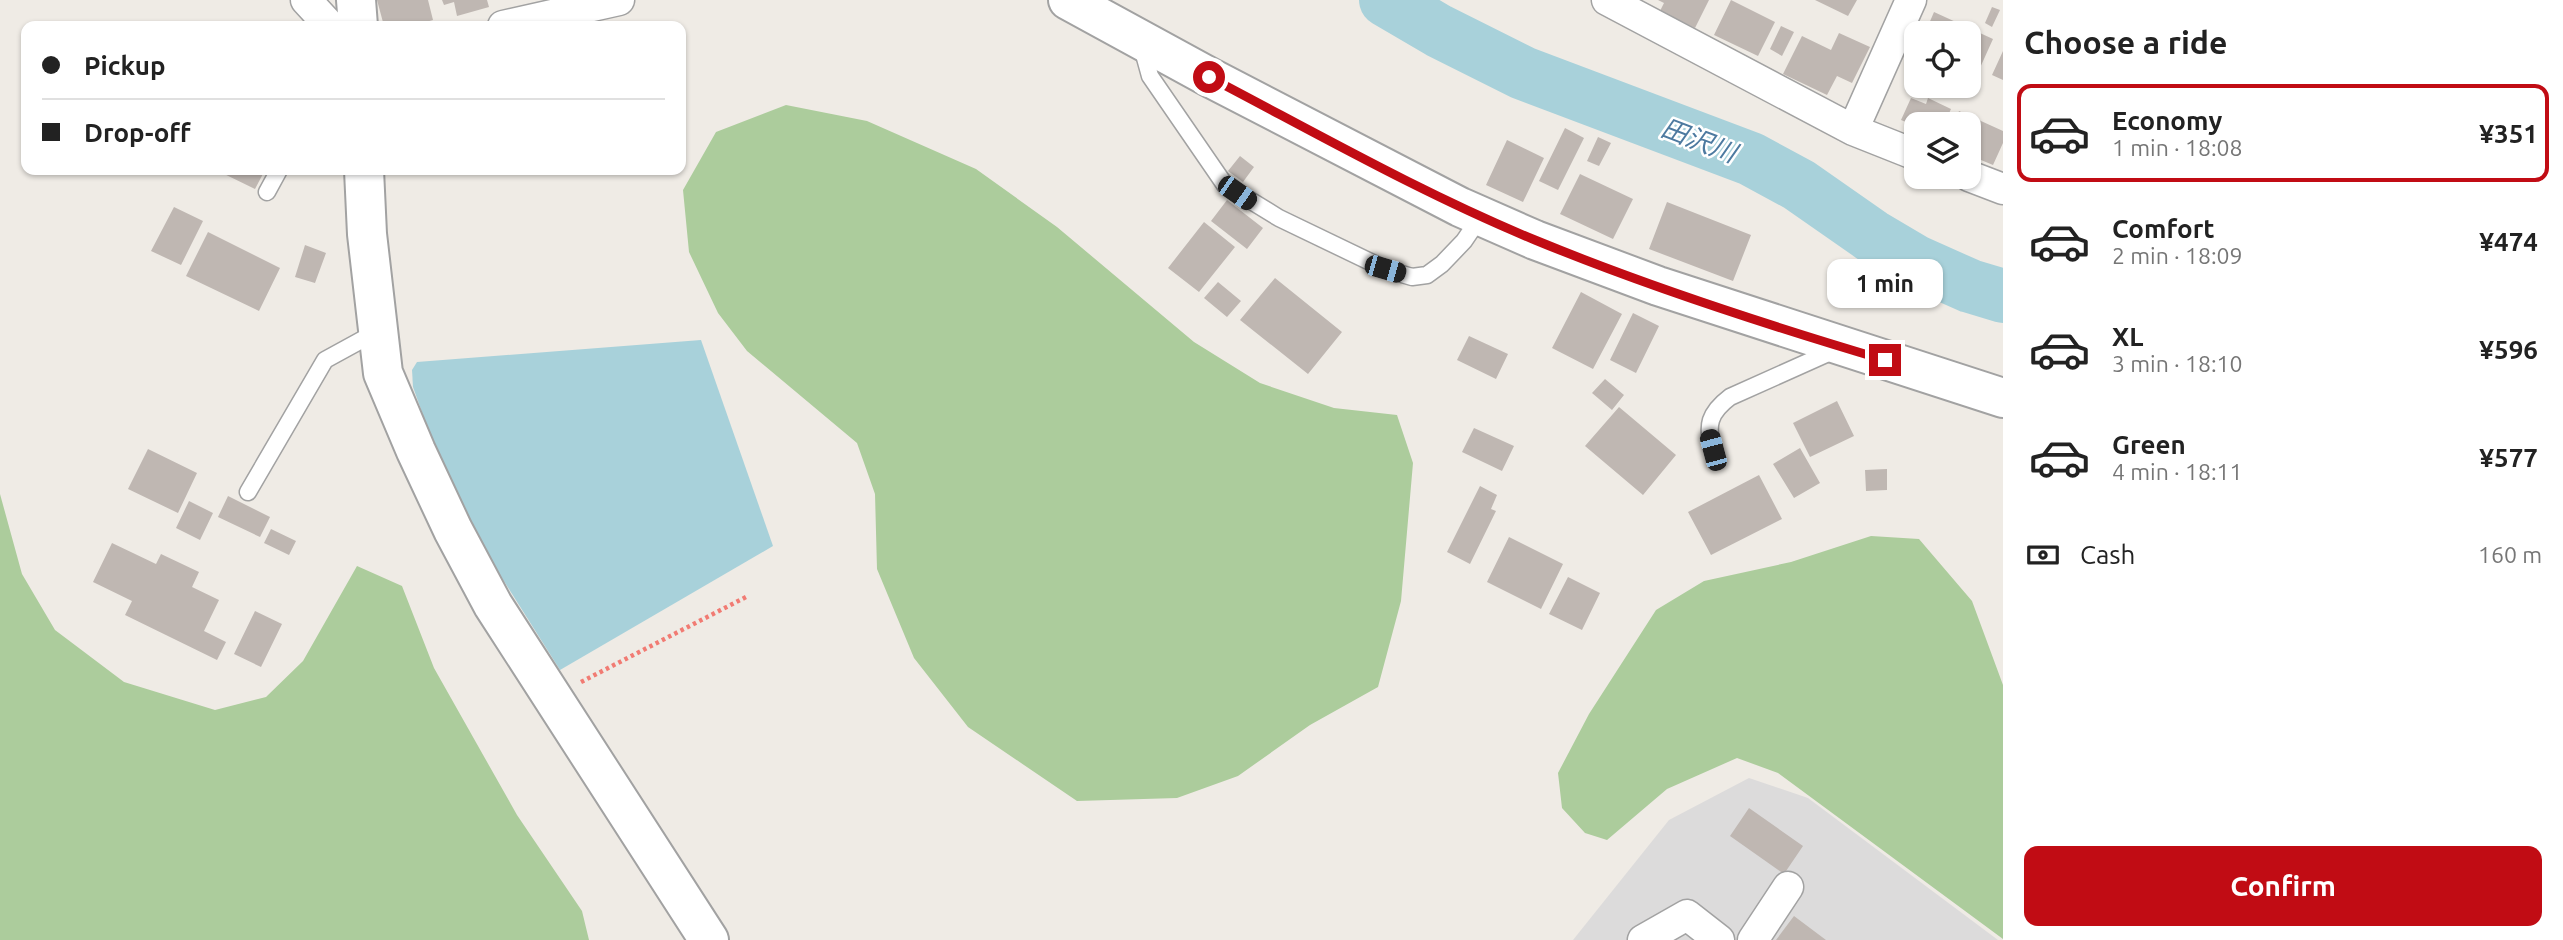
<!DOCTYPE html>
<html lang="en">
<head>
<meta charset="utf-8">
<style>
	body { margin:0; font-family:Ubuntu,"Noto Sans JP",sans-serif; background:#f2f2f2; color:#222; height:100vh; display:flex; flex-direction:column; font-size:26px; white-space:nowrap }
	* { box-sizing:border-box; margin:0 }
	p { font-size:23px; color:#767676 }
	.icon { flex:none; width:38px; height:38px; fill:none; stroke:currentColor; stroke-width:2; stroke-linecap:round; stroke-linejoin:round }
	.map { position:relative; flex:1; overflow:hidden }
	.side { display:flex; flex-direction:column; background:#fff; width:560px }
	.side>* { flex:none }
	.banner { position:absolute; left:21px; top:21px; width:665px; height:154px; border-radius:14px; box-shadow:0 2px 5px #0004; display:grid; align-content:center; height:154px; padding:0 21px; background:#fff }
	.tools { position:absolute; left:1904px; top:21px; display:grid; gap:14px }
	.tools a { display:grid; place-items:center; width:77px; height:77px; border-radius:14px; background:#fff; box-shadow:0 2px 5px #0004; font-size:35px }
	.end { position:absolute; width:32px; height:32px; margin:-16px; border:9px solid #c10c14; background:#fff; box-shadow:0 0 0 4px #fff }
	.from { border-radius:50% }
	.bubble { position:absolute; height:49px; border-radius:14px; background:#fff; box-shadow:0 2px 5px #0004; font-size:23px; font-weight:600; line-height:49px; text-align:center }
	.car { position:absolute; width:21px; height:42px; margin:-21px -10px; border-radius:9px; box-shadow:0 0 5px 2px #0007; background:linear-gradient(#222 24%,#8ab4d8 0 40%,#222 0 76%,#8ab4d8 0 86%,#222 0) }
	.banner b { display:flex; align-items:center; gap:24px; height:66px; font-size:26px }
	.banner b+b { border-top:2px solid #e0e0e0 }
	.banner i { width:18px; height:18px; background:#222 }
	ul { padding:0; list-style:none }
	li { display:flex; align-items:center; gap:21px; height:98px; margin:0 14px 10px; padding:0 7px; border:4px solid transparent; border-radius:14px }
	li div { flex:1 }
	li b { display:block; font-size:26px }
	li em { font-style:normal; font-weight:600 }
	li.current { border-color:#c10c14 }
	li>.icon { width:63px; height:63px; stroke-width:1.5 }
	h2 { padding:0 21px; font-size:32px; line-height:84px }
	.pay { display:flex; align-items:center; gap:18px; height:77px; padding:0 21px; font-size:26px }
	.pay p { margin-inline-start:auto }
	.cta { display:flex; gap:14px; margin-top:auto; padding:14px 21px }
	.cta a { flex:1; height:80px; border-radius:14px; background:#c10c14; color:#fff; font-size:28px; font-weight:600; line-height:80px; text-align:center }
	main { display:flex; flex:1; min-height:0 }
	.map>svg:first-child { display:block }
</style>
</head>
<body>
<main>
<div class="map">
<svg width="2003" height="940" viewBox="0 0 2003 940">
	<rect width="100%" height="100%" fill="#efebe5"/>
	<path fill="#dcdbdb" d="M1749,778L1808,798L1998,940H1573L1669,820Z"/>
	<path fill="#accc9c" d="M786,105L867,121L976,169L1057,227L1194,342L1260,383L1334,408L1397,415L1413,463L1401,601L1378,687L1310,725L1238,776L1177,798L1077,801L968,727L914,658L877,569L875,494L857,443L747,351L718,313L689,252L683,190L716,132Z
		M0,494L22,574L55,630L124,682L215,710L266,697L303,661L357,566L402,586L434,668L517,815L582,911L589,940H0Z
		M1871,536L1919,539L1972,601L2003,685V939L1778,773L1737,758L1667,789L1607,840L1585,833L1562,808L1558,773L1589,714L1656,610L1704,581L1791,562Z"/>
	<path fill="#a8d1da" d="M701,340L773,546L560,670L454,502L413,387L412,370L417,362Z"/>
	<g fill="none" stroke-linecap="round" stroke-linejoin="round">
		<path stroke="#a8d1da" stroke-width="54" d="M1386,0L1439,31L1523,73L1751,159L1799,185L1872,236L1916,262L1970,286L2003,296"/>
	</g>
	<path fill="#bfb7b2" d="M377,0H428L433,20L412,26H384Z
		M442,0H487L489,7L457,16L454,2L444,5Z
		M1658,0H1709L1695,28L1660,11L1664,3Z
		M1731,0L1775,22L1758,56L1714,35Z
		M1815,0H1857L1848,16Z
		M1992,7L2000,10L1992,27L1985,23Z
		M1934,12L1993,39L1979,70L1969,65V33H1925Z
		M1781,26L1794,32L1782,56L1770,49Z
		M1839,33L1870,47L1852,83L1837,76L1827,95L1783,74L1802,36L1831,50Z
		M2003,51V80L1992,75Z
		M1913,60L1916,62V80L1906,75Z
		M1911,98L1926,104L1928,98L1951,109L1944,124H1916V135L1912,133L1915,126L1901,120Z
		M1959,111L2003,131V143L1993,165L1969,155V124H1954Z
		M1565,128L1584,138L1558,190L1539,181Z
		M1598,137L1611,143L1599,166L1587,161Z
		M1507,140L1544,158L1523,202L1486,185Z
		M1240,156L1254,167L1243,182L1228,171Z
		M216,170H265L255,189Z
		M1580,174L1633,199L1613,239L1560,214Z
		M1227,200L1263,228L1247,249L1211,221Z
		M1667,202L1751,235L1733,281L1649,249Z
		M174,207L203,221L181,265L151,251Z
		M1204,222L1235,247L1199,292L1168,268Z
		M208,232L280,268L259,311L186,276Z
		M305,245L326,253L315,283L295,277Z
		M1275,278L1342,332L1308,374L1240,320Z
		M1218,282L1241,301L1227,317L1204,298Z
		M1581,292L1622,314L1593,369L1552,348Z
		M1633,313L1659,326L1636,373L1610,360Z
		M1469,336L1508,354L1496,379L1457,360Z
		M1605,379L1624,395L1612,410L1592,393Z
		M1837,401L1854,436L1810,457L1793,423Z
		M1619,407L1676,455L1643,495L1585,446Z
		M1474,428L1514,446L1502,471L1462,452Z
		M1800,448L1820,483L1794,498L1773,464Z
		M148,449L197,473L178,513L128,489Z
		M1887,469V490L1866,491L1865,470Z
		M1759,475L1782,519L1711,555L1688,512Z
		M1480,486L1497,495L1491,509L1496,511L1470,564L1447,552Z
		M228,496L270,517L260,537L218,517Z
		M189,501L213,513L200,540L176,528Z
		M271,529L296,541L289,555L264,543Z
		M1509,537L1563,564L1541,609L1487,582Z
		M112,543L156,564L161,554L199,572L192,587L219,600L204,631L226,642L217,660L125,615L132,601L93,582Z
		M1568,577L1600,593L1582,630L1549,614Z
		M255,611L282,624L261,667L234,654Z
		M1749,808L1803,846L1784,874L1730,836Z
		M1794,916L1826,940H1776Z"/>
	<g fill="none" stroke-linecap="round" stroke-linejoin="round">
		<defs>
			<path id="service" d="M1142,47L1150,76L1225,185L1279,218L1385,269L1412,277L1427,275L1442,264L1464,241L1481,216
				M267,192L279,170
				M1713,450C1706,425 1709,413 1730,397L1835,350
				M248,492L325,360L378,331"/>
			<path id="minor" d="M306,0L330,26
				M1607,0L1853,130
				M1911,0L1853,130L1916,155
				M503,26L619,0
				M1969,176L2003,189
				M1643,940L1687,915L1719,940
				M1753,940L1788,887"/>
			<path id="tertiary" d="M356,0L358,26
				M1068,0L1209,77L1460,207L1535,240L1658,286L2003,398
				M364,170L367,234L383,373L416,451L453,530L493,605L709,940"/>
		</defs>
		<use href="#service" stroke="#a2a2a2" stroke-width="19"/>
		<use href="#minor" stroke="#a2a2a2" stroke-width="33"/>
		<use href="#tertiary" stroke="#a2a2a2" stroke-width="42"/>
		<path stroke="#f17b73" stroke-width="4.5" stroke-dasharray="3.5 3.5" stroke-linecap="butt" d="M581,682L746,597"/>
		<use href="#service" stroke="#fff" stroke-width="16"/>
		<use href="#minor" stroke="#fff" stroke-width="30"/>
		<use href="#tertiary" stroke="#fff" stroke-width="38"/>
	</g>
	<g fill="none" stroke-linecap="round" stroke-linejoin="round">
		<path stroke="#c10c14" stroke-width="9" d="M1209,77C1316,133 1423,194 1535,240C1649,287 1767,325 1885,360"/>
	</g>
	<g text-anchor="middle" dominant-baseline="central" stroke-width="5" stroke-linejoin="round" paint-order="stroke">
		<g font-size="26" font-style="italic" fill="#4d7aa0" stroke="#fff">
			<text transform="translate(1699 140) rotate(21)">田沢川</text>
		</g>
	</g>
</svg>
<div class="tools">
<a><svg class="icon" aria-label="locate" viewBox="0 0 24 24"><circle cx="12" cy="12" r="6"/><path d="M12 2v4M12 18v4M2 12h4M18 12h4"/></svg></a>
<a><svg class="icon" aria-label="layers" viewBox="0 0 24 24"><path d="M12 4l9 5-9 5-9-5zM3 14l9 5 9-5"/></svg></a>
</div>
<i class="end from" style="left:1209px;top:77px"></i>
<i class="end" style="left:1885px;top:360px"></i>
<div class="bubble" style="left:1827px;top:259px;width:116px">1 min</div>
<i class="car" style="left:1237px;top:193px;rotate:125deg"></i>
<i class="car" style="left:1385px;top:269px;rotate:106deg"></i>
<i class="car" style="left:1713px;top:450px;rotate:345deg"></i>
<div class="banner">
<b><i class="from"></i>Pickup</b>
<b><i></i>Drop-off</b>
</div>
</div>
<section class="side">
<h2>Choose a ride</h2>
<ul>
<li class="current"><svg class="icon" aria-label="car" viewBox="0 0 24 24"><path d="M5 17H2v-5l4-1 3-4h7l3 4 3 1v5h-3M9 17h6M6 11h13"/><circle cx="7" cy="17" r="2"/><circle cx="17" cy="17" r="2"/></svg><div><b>Economy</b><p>1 min · 18:08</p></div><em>¥351</em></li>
<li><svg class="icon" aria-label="car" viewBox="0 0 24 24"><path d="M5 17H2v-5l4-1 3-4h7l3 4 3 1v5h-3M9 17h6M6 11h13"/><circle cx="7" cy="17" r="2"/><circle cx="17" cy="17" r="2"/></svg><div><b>Comfort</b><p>2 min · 18:09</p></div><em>¥474</em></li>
<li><svg class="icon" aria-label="car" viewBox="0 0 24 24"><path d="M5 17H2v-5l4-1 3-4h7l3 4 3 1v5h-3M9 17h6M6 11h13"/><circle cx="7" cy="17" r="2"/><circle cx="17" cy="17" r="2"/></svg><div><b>XL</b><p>3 min · 18:10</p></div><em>¥596</em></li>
<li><svg class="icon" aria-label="car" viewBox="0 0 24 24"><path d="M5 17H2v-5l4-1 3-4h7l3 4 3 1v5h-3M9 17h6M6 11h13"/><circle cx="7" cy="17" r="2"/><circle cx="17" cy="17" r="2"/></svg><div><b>Green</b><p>4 min · 18:11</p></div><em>¥577</em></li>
</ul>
<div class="pay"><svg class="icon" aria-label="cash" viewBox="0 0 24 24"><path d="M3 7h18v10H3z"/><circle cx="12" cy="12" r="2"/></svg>Cash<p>160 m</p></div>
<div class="cta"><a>Confirm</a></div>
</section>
</main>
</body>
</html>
